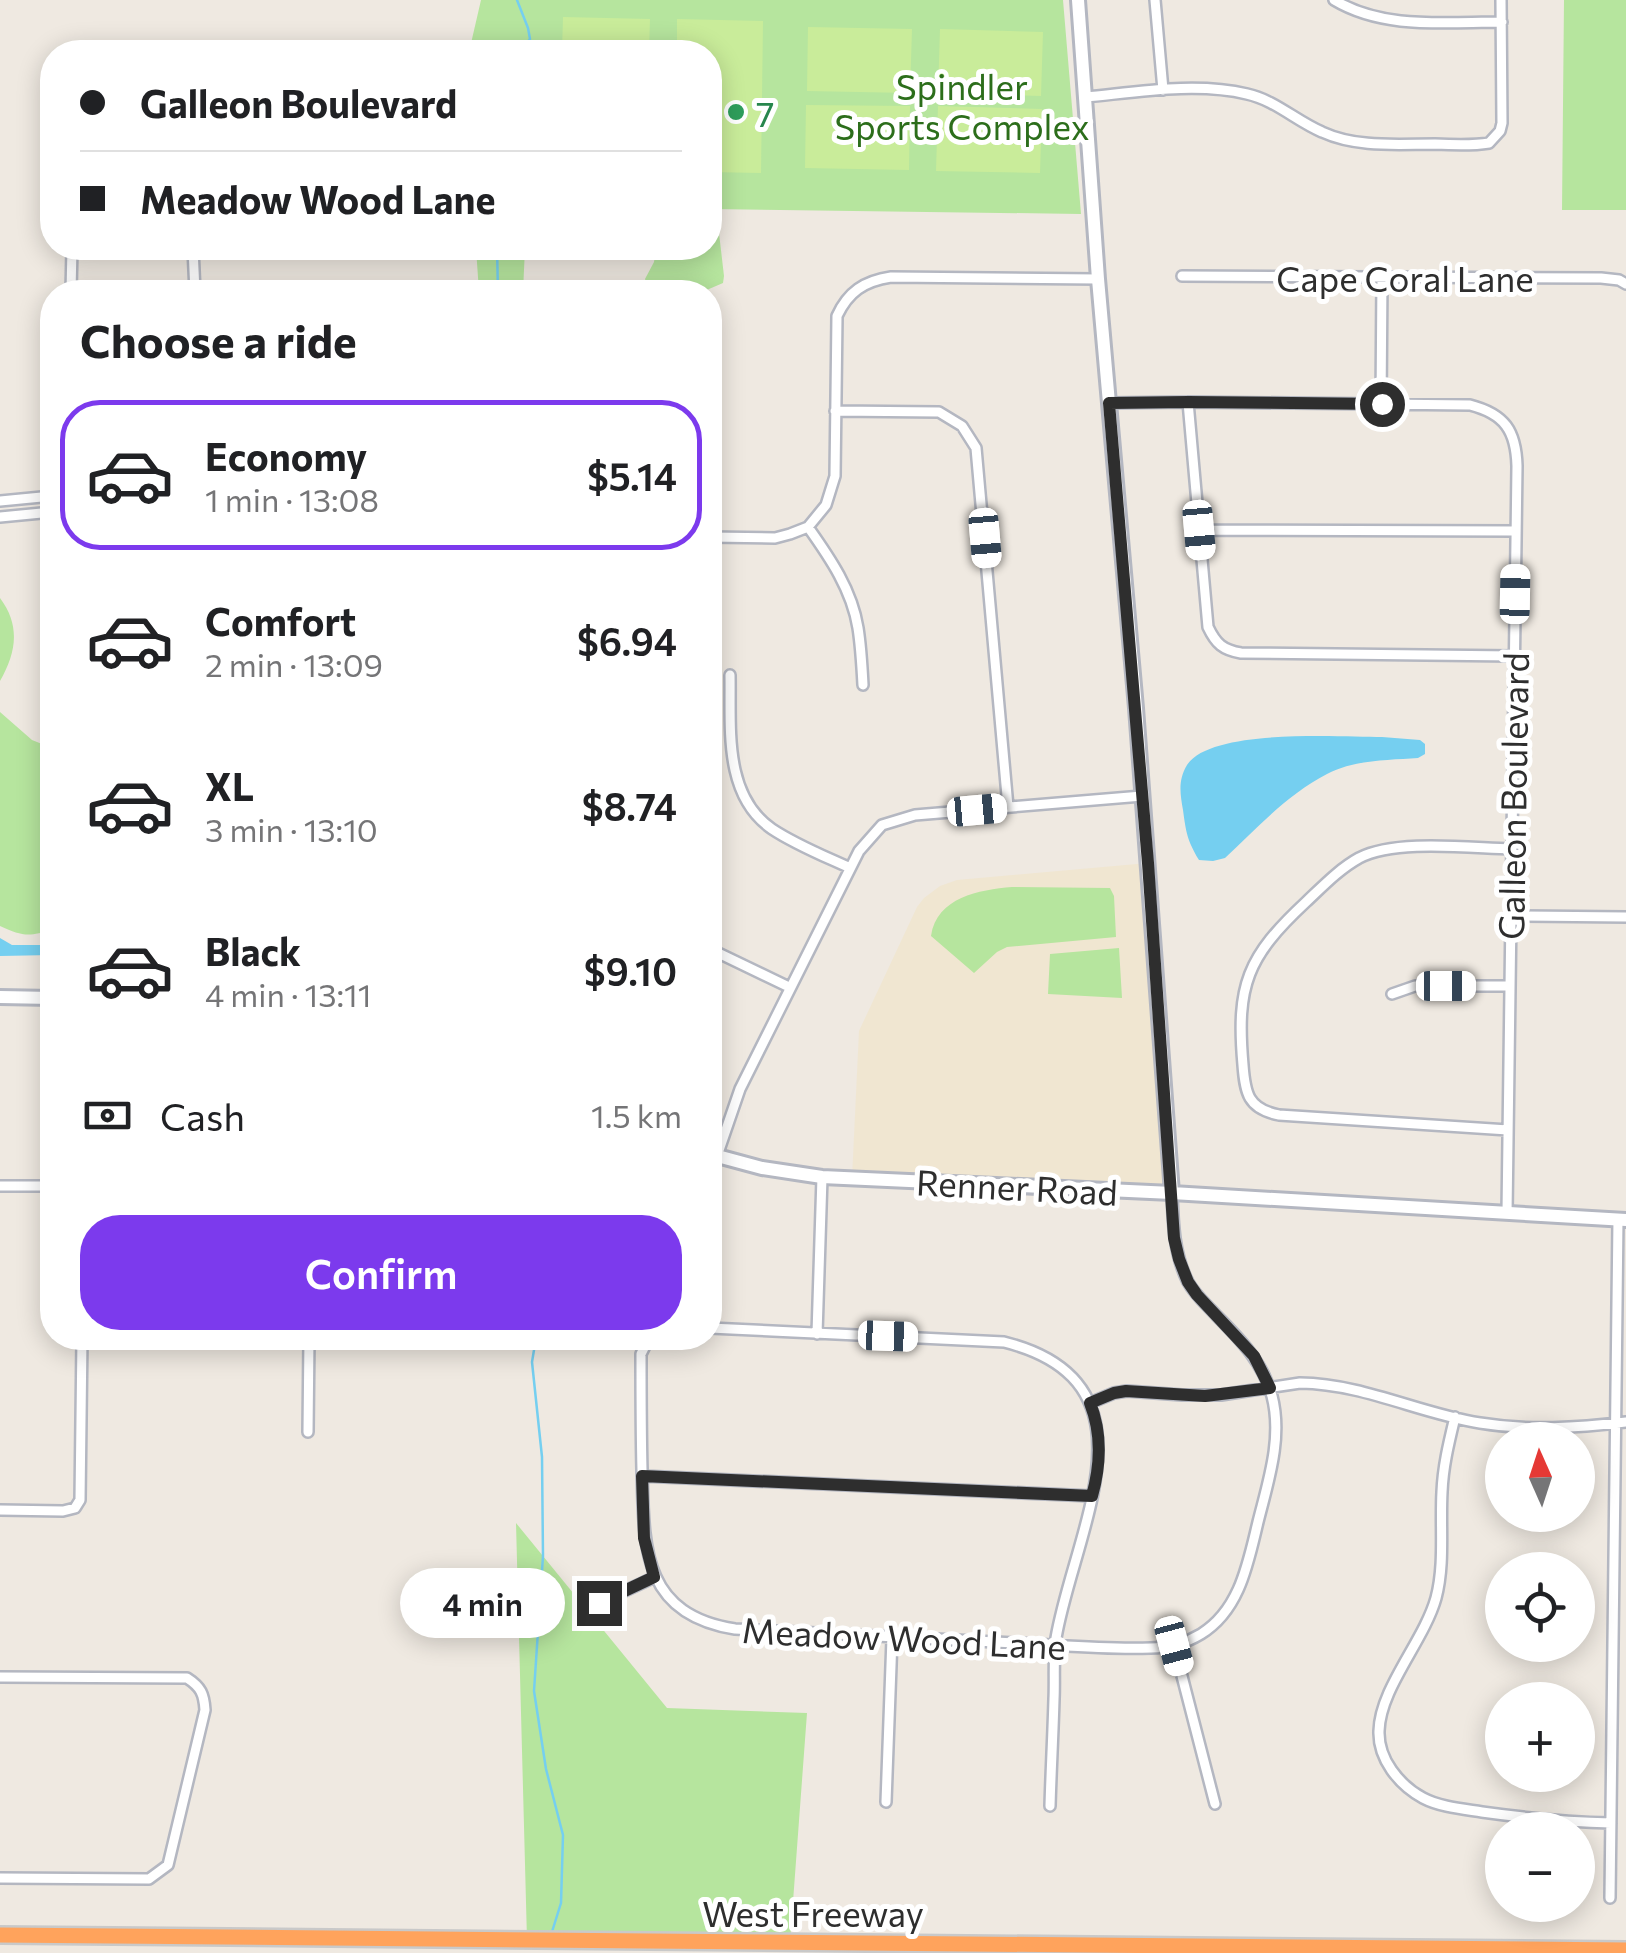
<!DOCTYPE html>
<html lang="en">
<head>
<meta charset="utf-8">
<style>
	body { margin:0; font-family:Commissioner,sans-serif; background:#f6f6f6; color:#202124; height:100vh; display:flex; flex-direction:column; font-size:38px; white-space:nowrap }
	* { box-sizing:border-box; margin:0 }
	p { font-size:32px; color:#757577 }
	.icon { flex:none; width:55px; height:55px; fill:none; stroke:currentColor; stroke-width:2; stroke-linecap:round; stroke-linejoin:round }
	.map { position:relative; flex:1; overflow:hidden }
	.sheet { position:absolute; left:40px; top:280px; width:682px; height:1070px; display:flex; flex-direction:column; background:#fff; border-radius:40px; box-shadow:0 5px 25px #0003 }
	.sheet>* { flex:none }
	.banner { position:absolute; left:40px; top:40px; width:682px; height:220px; border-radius:40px; box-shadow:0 5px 25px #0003; display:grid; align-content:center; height:220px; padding:0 40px; background:#fff }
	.needle { width:65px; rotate:357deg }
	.buttons { position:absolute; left:1485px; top:1422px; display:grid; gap:20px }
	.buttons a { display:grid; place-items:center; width:110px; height:110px; border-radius:50%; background:#fff; box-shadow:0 5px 25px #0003; font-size:50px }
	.end { position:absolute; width:45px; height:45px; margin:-22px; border:12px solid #2e2e2e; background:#fff; box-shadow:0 0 0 5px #fff }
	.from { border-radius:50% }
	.bubble { position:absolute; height:70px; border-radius:35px; background:#fff; box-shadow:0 5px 25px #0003; font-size:32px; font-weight:600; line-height:70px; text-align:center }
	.car { position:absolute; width:30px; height:60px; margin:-30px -15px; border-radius:12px; box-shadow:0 0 8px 2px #0007; background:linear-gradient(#fff 24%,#345 0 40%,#fff 0 76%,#345 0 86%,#fff 0) }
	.banner b { display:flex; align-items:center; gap:35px; height:95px; font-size:38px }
	.banner b+b { border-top:2px solid #e0e0e0 }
	.banner i { width:25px; height:25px; background:#202124 }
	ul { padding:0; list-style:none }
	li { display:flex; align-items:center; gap:30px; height:150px; margin:0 20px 15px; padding:0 20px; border:5px solid transparent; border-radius:40px }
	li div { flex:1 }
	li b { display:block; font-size:38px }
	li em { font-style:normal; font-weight:600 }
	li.active { border-color:#7c3aed }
	li>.icon { width:90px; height:90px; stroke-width:1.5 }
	h2 { padding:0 40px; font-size:45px; line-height:120px }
	.pay { display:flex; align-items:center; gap:25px; height:110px; padding:0 40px; font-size:38px }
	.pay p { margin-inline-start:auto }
	.button { display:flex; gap:20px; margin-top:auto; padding:20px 40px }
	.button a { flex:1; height:115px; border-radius:40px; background:#7c3aed; color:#fff; font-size:40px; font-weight:600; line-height:115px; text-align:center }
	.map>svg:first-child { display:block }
</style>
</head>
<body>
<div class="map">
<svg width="1626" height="1953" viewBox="0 0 1626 1953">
	<rect width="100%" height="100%" fill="#efe9e1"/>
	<path fill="#f0e6d1" d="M1148,863L1172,1193L852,1178L859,1031L917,907L924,898L940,886L957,880Z"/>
	<path fill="#b6e59e" d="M481,0H1063L1081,214L710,209V52H469Z
		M1564,0H1626V210H1562Z
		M710,230L719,233L724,276L723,283L702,292H649L645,279L654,262L656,248H710Z
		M476,248H525L523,292H479Z
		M0,598C21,626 16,653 0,681Z
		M0,712L32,740L52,748V930C28,937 22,936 0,926Z
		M1012,887L1110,888L1114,896L1116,937L1007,947L997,952L974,973L931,936C937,897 979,890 1012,887Z
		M1119,948L1122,998L1048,994L1050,954Z
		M516,1523L667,1708L807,1713L790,1942L527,1940Z"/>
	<path fill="#c9ec9a" d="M563,17L650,19L649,52H562Z
		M677,19L763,21L761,173L710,172V52H677Z
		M808,27L912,29L910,93L807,91Z
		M940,29L1043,32L1041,96L938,93Z
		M806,105L910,106L909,170L805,168Z
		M938,106L1042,109L1040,173L936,171Z"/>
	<path fill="#75cff0" d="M1382,737L1420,740L1425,744V754L1418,758C1389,760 1353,760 1327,774C1288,794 1257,828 1225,858L1213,861L1199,860C1187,840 1186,832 1183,810C1180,793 1178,780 1187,765C1211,728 1339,737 1382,737Z
		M0,938L12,945H52V955L0,956Z"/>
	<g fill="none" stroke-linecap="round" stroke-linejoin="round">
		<path stroke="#75cff0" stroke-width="2.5" d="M511,52L524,47L530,39L528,28L517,0
			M497,248L498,292
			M536,1338L532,1362L542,1457L543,1556L534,1691L546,1769L563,1835L561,1903L551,1935"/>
		<defs>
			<path id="street" d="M1155,0L1163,90
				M1334,0C1384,30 1445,22 1502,22
				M1086,97C1138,92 1196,82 1247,94C1275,100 1296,121 1322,132C1357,148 1397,144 1435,144C1453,145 1471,146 1489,143L1500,131L1502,123L1501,0
				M193,248L195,292
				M1182,276L1601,278L1619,280L1626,284
				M71,292L72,248
				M1188,402L1208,627C1216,644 1223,650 1241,653L1514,656
				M1109,403L1188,402L1470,405C1505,414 1516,431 1517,466L1507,1213
				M1381,405L1382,277
				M835,411L939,412L962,426L976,448L1008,807
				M0,501L52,496
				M0,517L52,512
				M808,527C830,558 852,590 858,628C861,647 862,666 863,685
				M1199,530L1516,531
				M710,537L775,538L790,534L808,527L826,505L835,476L837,316C848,292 864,281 891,277L1098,279
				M730,675C731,728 723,795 772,829C796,845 824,856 850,868
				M1510,916L1626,917
				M710,949L789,987
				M1392,994L1415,986H1510
				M1508,1130L1279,1115C1248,1109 1245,1093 1243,1065C1236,985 1247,957 1306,902C1322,887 1339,869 1359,858C1396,839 1469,848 1511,849
				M717,1156L740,1089L859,851L882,825L915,815L1142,796
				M0,1186H52
				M710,1328L1004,1342C1165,1382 1074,1531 1056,1638C1053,1658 1055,1680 1054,1699C1053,1735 1051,1771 1050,1806
				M817,1334L822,1177
				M649,1338L641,1354C641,1392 641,1431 642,1470C644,1546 641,1614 735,1629C828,1634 921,1639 1015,1643C1060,1645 1106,1650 1151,1648C1168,1648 1186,1643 1201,1634C1240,1610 1248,1563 1258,1522C1268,1482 1283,1438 1272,1396C1263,1363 1241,1340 1217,1316C1207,1305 1195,1295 1188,1282C1174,1254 1173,1224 1172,1193
				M1090,1403L1114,1393L1127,1391L1182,1395H1221L1300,1383C1364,1384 1418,1413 1480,1423C1529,1431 1577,1428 1626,1422
				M1455,1417C1449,1442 1443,1466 1442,1492C1440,1527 1445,1564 1436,1598C1424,1641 1380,1688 1379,1731C1378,1759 1399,1785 1423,1798C1440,1807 1463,1809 1482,1812C1525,1818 1567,1822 1611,1823
				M308,1432L309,1338
				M642,1476L1092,1496
				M0,1510L63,1511L75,1508L80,1500L82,1338
				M599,1603L655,1577
				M1174,1645L1215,1804
				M0,1677L187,1678C201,1687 204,1694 205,1710L168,1865L149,1879L0,1878
				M886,1802L892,1638
				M1610,1898L1618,1219"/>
			<path id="secondary" d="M1078,0L1098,279L1136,708L1172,1193
				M0,997L52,998
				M710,1154L762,1168L822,1177L1172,1193L1626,1220"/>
			<path id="highway" d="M0,1935L1626,1950"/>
		</defs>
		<use href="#street" stroke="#b4b7c1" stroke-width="14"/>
		<use href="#secondary" stroke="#b4b7c1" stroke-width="18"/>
		<use href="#highway" stroke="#c9c9c9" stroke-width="20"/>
		<use href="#street" stroke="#fff" stroke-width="9"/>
		<use href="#secondary" stroke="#fff" stroke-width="12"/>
		<use href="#highway" stroke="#ffa35c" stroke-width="15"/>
	</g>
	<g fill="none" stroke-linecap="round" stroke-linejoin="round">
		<path stroke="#2e2e2e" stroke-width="12" d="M599,1603L654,1577L644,1538L642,1476L1092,1496C1101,1464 1102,1433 1090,1403L1114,1393L1126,1391L1205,1396L1270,1388L1254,1356L1197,1295L1188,1282L1179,1259L1174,1238L1148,863L1109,403L1188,402L1382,404"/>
	</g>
	<circle fill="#2e9e5b" stroke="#fff" stroke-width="4" cx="736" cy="112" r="10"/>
	<g text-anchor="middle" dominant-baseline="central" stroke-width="10" stroke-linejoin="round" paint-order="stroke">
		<g font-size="35" fill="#2c6e1b" stroke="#fff">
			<text x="962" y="85">Spindler<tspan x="962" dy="40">Sports Complex</tspan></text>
		</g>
		<g font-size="35" fill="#27864d" stroke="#fff" text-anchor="start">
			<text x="756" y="112">7</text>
		</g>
		<g font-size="35" fill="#2e2e2e" stroke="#fff">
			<text x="1405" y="277">Cape Coral Lane</text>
			<text transform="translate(1512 796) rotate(-89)">Galleon Boulevard</text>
			<text transform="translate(1017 1186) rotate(3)">Renner Road</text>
			<text transform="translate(904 1637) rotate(3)">Meadow Wood Lane</text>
			<text x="813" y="1912">West Freeway</text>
		</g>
	</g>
</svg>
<div class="buttons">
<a><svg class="needle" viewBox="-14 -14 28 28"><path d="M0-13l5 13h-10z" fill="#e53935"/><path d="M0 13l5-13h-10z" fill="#757577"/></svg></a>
<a><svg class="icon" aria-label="locate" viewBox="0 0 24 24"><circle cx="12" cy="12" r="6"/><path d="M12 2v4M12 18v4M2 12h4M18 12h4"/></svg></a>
<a>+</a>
<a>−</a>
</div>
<i class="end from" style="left:1382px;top:404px"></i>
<i class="end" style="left:599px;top:1603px"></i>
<div class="bubble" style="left:400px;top:1568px;width:165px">4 min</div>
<i class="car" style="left:1199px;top:530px;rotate:175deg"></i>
<i class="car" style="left:985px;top:538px;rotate:175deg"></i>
<i class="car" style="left:1515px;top:594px;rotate:1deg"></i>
<i class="car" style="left:977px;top:810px;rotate:85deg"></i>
<i class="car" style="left:1446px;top:986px;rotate:90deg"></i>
<i class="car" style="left:888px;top:1336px;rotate:92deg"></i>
<i class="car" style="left:1174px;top:1646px;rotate:165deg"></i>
<div class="banner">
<b><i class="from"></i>Galleon Boulevard</b>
<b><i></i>Meadow Wood Lane</b>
</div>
<section class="sheet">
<h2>Choose a ride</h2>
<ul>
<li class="active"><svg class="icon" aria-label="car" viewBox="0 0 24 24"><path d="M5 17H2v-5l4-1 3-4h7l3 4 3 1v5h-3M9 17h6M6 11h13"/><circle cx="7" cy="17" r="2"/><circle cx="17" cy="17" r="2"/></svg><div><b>Economy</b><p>1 min · 13:08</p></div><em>$5.14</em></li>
<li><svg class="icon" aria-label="car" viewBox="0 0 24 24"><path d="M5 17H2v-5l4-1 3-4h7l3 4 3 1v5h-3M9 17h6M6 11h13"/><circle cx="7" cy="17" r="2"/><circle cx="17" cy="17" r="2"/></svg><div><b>Comfort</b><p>2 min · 13:09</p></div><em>$6.94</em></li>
<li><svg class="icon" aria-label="car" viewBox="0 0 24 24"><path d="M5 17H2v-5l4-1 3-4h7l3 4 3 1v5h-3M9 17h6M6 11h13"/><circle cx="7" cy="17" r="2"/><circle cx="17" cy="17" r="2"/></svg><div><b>XL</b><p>3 min · 13:10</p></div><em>$8.74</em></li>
<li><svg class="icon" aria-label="car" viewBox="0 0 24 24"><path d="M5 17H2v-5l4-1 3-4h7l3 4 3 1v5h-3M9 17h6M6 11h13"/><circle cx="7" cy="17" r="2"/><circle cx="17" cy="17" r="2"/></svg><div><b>Black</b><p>4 min · 13:11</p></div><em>$9.10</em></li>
</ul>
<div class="pay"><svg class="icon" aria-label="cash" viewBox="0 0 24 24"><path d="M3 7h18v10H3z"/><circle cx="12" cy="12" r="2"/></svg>Cash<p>1.5 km</p></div>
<div class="button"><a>Confirm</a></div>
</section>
</div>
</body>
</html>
